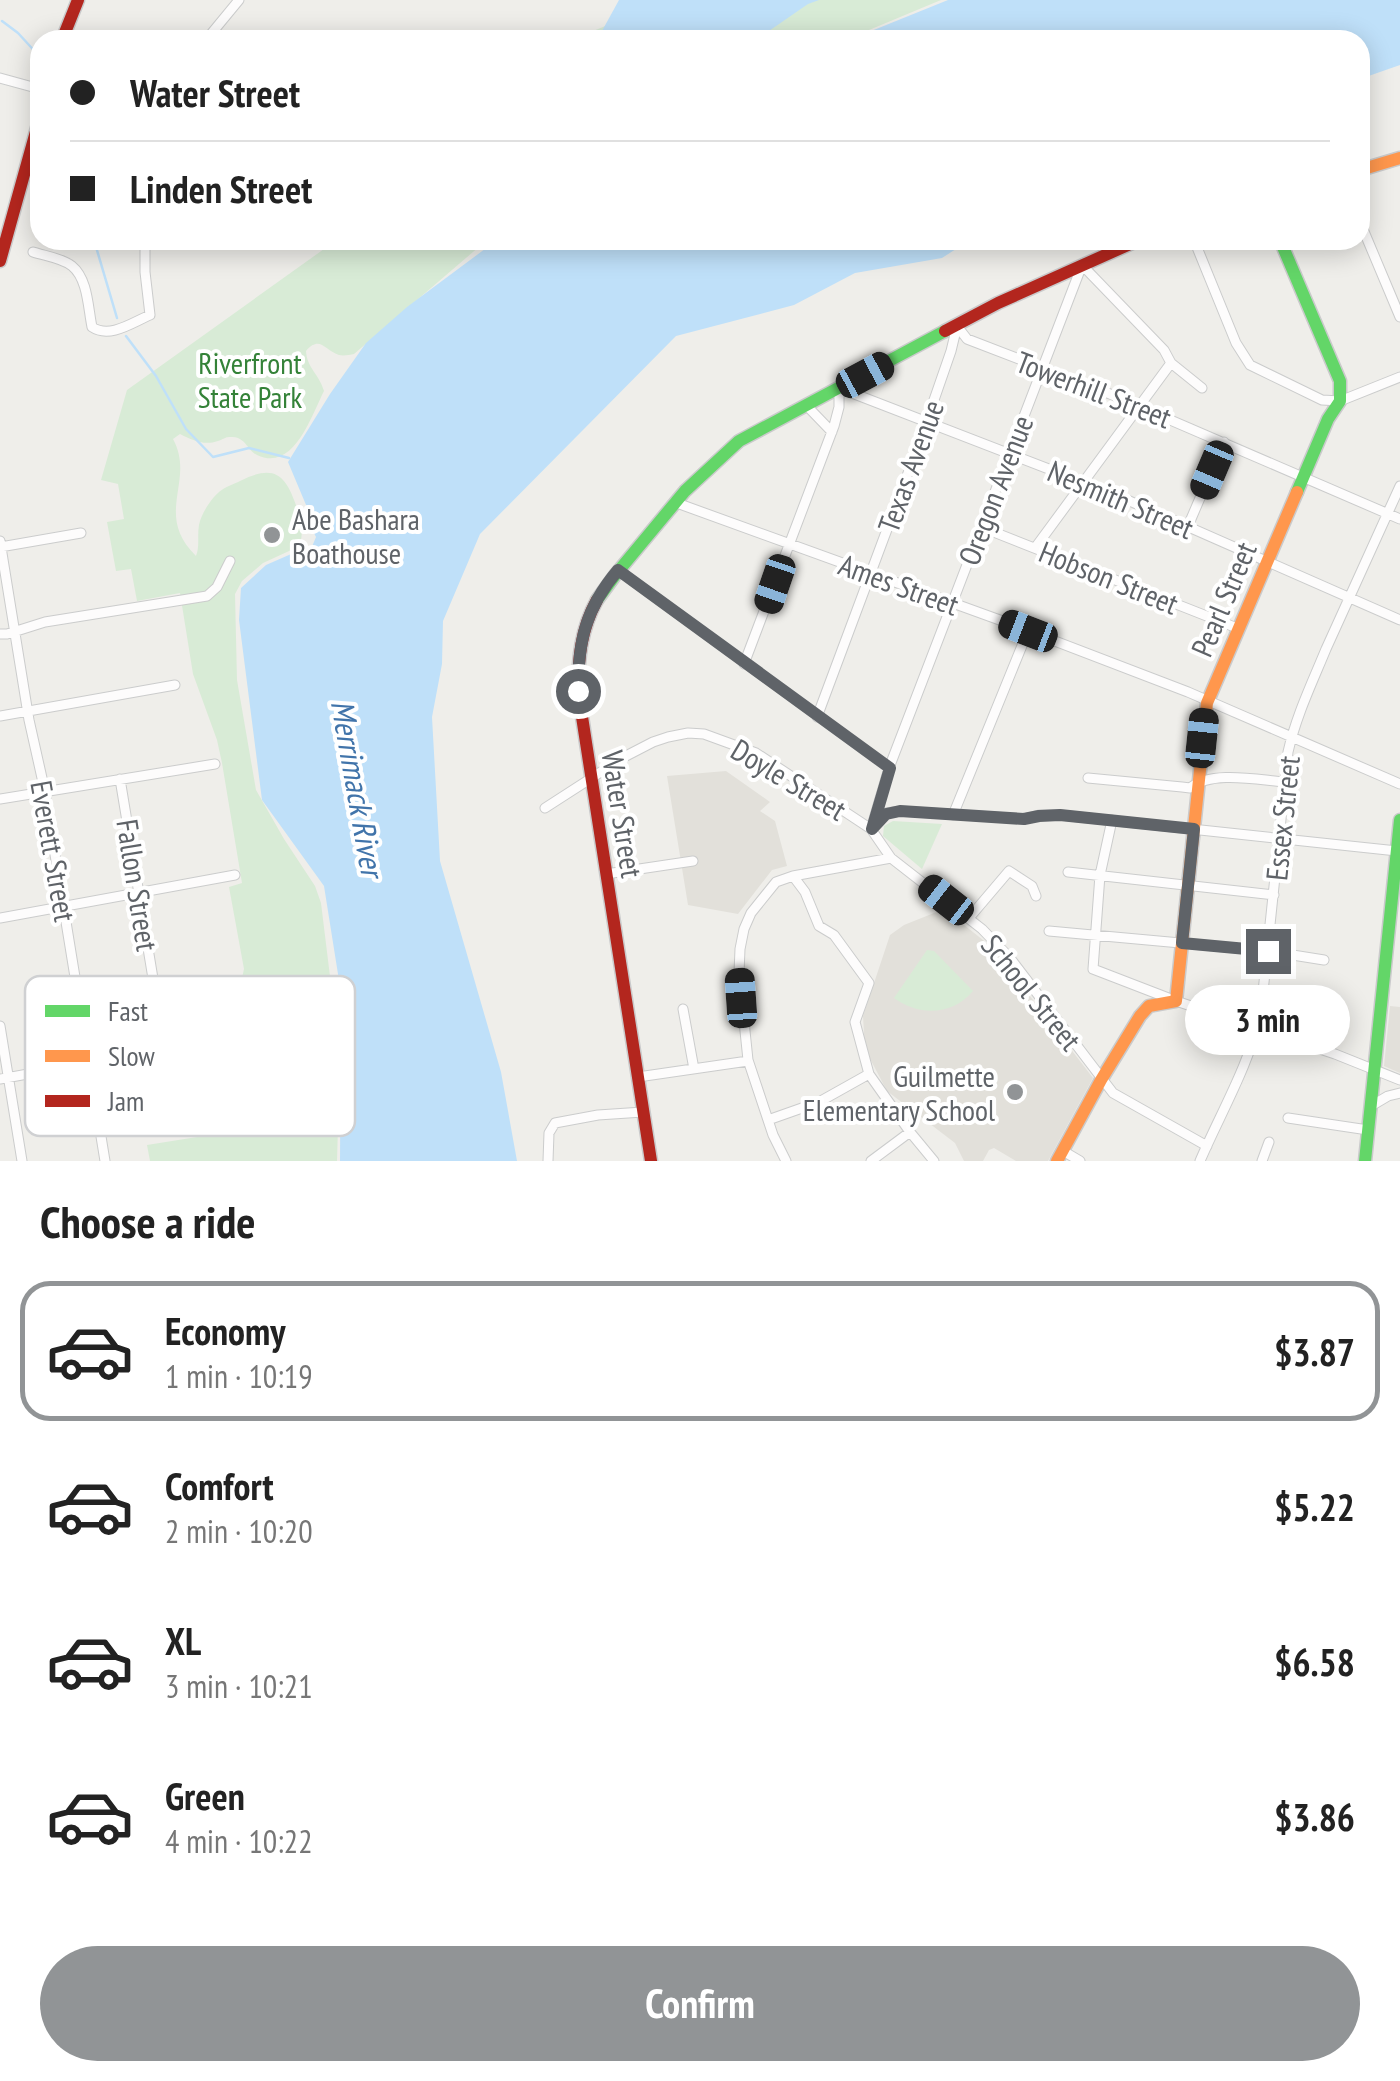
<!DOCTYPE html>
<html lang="en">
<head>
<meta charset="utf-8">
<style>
	body { margin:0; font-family:"PT Sans Narrow",sans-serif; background:#f6f6f6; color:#222; height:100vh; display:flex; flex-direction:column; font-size:38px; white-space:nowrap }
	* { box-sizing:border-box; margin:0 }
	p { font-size:32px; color:#767676 }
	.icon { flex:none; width:55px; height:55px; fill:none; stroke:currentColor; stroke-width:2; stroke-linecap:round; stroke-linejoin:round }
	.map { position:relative; height:1161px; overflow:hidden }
	.sheet { display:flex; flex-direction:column; background:#fff; flex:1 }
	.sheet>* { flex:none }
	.banner { position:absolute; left:30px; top:30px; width:1340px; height:220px; border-radius:30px; box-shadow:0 5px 25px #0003; display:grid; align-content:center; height:220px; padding:0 40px; background:#fff }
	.end { position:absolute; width:45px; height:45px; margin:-22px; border:12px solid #5f6368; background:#fff; box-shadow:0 0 0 5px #fff }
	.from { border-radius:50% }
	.bubble { position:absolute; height:70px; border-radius:35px; background:#fff; box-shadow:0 5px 25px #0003; font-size:32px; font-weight:700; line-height:70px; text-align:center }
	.car { position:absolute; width:30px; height:60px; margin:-30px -15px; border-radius:12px; box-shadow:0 0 8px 2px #0007; background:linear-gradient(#222 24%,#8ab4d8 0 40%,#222 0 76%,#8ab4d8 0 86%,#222 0) }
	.banner b { display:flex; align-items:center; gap:35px; height:95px; font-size:38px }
	.banner b+b { border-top:2px solid #e0e0e0 }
	.banner i { width:25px; height:25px; background:#222 }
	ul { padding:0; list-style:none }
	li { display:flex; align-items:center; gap:30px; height:140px; margin:0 20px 15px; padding:0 20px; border:5px solid transparent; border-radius:30px }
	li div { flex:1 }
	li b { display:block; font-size:38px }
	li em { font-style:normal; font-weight:700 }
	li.current { border-color:#919496 }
	li>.icon { width:90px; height:90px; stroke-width:1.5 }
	h2 { padding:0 40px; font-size:45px; line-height:120px }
	.cta { display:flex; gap:20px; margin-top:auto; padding:20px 40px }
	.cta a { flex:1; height:115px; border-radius:60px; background:#919496; color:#fff; font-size:40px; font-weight:700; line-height:115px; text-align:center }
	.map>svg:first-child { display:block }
</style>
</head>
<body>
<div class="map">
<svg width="1400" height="1161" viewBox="0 0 1400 1161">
	<rect width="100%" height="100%" fill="#efeeea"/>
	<path fill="#e2e0da" d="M726,771L770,802L760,811L775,821L787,866L772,870L738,914L688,905L667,776Z
		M944,909L993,948L1093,1078L1048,1161H1016L994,1148L989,1150L983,1161H964L955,1143L887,1091L865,1049L863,1016L890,935L904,925Z
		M1390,1006L1400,1007V1073L1384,1066Z"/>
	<path fill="#d8ebd6" d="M669,0H941L845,40H561L576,38Z
		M333,240H487L354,354C350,355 343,356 339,355C324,350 320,335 306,351C307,368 319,374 324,391C312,414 294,473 257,455C247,450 246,438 233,437C223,437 227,438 218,441C204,446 192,440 180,434L173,439C196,481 153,514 196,556C200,546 197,536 199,525C201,514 211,499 219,492C225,487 234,484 240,481C276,463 286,476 297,508C303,524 303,529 300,546L263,563L242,581L235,594L237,680L256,790L284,839L315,886L321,903L340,1058L337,1161H150L147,1145L222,1133L217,1100L225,1054L244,969L229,887L242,883L222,763L217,740L193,674L180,593L137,601L131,569L116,571L107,522L124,519L118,484L101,480L127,390L331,244Z
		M893,821L942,824L922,869L883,836L884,826Z
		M927,950L934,951L973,991C952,1016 919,1016 894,998Z"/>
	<path fill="#bfe0f9" d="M619,0H819L808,4L756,40H597Z
		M948,0H1400V65L1360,79V40H849Z
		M497,240H970L942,258L855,273L794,305L676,336L480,534L443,621L442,664L432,717L440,861L501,1072L517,1161H340L341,993L324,886L262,800L239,620L241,588L266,565L298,551L309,554L316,537L310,525L309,512L288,462L330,394L366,343L407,307Z"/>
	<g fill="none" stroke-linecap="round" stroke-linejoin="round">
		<path stroke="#bfe0f9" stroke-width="2.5" d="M2,21L18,33L40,57
			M94,240L117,318
			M126,336L156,376L186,429L213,457L249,448L289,458"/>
		<defs>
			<path id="street" d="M206,40L239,0
				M0,78L40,89
				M1360,222L1400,317
				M1194,240L1236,343L1250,365L1322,400L1340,401L1400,377
				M33,252C45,256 62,258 72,266C88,279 88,308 92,327C110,339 133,322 150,315L145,272V240
				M957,326L967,339L1110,394L1400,519
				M806,405L832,432
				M674,502L1008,623L1188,692L1400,784
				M1188,526L1224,442
				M981,527L1237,628
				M0,541L29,720L44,787L105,1161
				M0,547L81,533
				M1035,548L1171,363
				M618,570L889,768
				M0,634H7L45,622L207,596L217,587L230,561
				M744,664L834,426L839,407V388L1116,495L1400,620
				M0,716L175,685
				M817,717L917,449L951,351L957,326
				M1088,778L1182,787L1190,788C1212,770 1258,780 1285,782
				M120,779L165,1051
				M0,799L215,764
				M545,808L624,757L653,742L668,737L688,733L704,734L756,753L871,829L891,858L982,929L1010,958L1113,1093L1207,1146
				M953,815L1028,631
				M1112,820L1100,875L1093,969L1176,1001L1335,1054L1400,1080
				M873,827L886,813L900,811L1024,819L1039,815H1060L1397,851
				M871,829L889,768L1082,265L1164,350L1171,363L1202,388
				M1068,872L1274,895
				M606,874L693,861
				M793,876L805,892L819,926L834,935L869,983L855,1022L869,1074L910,1132L934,1161
				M0,918L235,875
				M969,918L1009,871L1032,886L1036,896
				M1049,931L1268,951L1324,960
				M683,1009L694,1069
				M0,1026L22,1161
				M638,1077L748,1061
				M0,1079L153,1051L183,1053L231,1062
				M1371,1106L1388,1096L1400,1093
				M1288,1118L1368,1130
				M768,1120L819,1102L869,1074
				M1063,1151L1080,1161
				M548,1161L549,1133L555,1123L598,1115L643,1112
				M786,1161L773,1135L748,1060L739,973L740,949L744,929L751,913L776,882L793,876L891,858
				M871,1161L910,1132
				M1200,1161C1221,1112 1250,1064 1261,1011L1288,752C1296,716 1312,683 1326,649C1350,595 1376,540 1400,486
				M1262,1161L1269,1142"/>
			<path id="fast" d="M1280,240L1340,381V401L1328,419L1297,492
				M597,600L616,574L685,491L739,441L945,331
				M1365,1161L1400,820"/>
			<path id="slow" d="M1360,170L1400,158
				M1057,1161L1101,1080L1140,1016L1149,1006L1176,1001L1207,703L1297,492"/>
			<path id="jam" d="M62,40L78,0
				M0,261L40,117
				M945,331L998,303L1139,240
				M597,600C581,629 578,658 578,691L651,1161"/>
		</defs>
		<use href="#street" stroke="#cbcccc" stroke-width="11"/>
		<use href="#fast" stroke="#cacacb" stroke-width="15"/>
		<use href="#slow" stroke="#cacacb" stroke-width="15"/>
		<use href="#jam" stroke="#cacacb" stroke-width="15"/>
		<use href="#street" stroke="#fdfcfc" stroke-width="9"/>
		<use href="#fast" stroke="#63d668" stroke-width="12"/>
		<use href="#slow" stroke="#ff974d" stroke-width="12"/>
		<use href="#jam" stroke="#b3261e" stroke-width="12"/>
	</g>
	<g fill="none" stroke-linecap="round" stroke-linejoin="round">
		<path stroke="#5f6368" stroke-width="12" d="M578,691C578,642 585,609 618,570L890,768L872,829L886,814L900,811L1024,819L1039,816L1060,815L1194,829L1182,943L1268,951"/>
	</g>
	<g fill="#919496" stroke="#fff" stroke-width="4">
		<circle cx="272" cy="535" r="10"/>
		<circle cx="1015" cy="1092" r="10"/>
	</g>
	<g text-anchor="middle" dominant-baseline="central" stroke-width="8" stroke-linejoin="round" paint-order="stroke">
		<g font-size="30" fill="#348238" stroke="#fff">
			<text x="250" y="362">Riverfront<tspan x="250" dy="34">State Park</tspan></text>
		</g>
		<g font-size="30" fill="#5f6368" stroke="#fff">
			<text transform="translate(1094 389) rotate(21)">Towerhill Street</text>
			<text transform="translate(910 466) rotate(-70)">Texas Avenue</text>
			<text transform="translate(995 490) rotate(-69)">Oregon Avenue</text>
			<text transform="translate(1121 499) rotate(23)">Nesmith Street</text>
			<text transform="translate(1109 577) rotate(22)">Hobson Street</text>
			<text transform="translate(899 584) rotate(20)">Ames Street</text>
			<text transform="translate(1223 599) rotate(-67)">Pearl Street</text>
			<text transform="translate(789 779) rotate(31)">Doyle Street</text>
			<text transform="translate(623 814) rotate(81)">Water Street</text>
			<text transform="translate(1282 818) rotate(-84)">Essex Street</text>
			<text transform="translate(54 851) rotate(80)">Everett Street</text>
			<text transform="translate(138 885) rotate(81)">Fallon Street</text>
			<text transform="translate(1032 992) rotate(51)">School Street</text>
		</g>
		<g font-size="30" fill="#5f6368" stroke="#fff" text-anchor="start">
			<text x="292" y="518">Abe Bashara<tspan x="292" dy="34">Boathouse</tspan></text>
			<text x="995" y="1075" text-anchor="end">Guilmette<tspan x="995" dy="34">Elementary School</tspan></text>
		</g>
		<g font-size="32" font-style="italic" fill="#4174aa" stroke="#fff">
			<text transform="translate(358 788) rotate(80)">Merrimack River</text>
		</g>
	</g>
	<rect x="25" y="976" width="330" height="160" rx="15" fill="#fff" stroke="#cfd0d2" stroke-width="2.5"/>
	<rect x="45" y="1005" width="45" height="12" fill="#63d668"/>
	<rect x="45" y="1050" width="45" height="12" fill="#ff974d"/>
	<rect x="45" y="1095" width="45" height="12" fill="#b3261e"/>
	<g font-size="28" fill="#5f6368">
		<text x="108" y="1021">Fast</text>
		<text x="108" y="1066">Slow</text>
		<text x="108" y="1111">Jam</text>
	</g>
</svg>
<i class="end from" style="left:578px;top:691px"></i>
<i class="end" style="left:1268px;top:951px"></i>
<div class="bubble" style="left:1185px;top:985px;width:165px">3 min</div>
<i class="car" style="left:865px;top:375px;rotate:62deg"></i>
<i class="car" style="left:1212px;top:470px;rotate:203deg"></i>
<i class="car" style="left:775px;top:584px;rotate:199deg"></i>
<i class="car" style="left:1028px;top:631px;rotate:291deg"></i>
<i class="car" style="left:1202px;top:738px;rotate:6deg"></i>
<i class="car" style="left:946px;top:900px;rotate:308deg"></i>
<i class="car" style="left:741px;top:998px;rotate:356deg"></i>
<div class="banner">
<b><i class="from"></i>Water Street</b>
<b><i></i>Linden Street</b>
</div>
</div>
<section class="sheet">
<h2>Choose a ride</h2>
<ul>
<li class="current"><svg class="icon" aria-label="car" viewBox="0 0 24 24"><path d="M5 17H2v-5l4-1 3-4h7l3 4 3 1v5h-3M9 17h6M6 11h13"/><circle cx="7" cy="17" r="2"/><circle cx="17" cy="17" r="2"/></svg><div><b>Economy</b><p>1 min · 10:19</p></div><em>$3.87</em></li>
<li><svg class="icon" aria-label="car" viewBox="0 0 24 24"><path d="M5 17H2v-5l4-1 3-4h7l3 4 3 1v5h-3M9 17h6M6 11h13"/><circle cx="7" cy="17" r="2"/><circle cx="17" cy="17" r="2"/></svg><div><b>Comfort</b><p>2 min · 10:20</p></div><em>$5.22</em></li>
<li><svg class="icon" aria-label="car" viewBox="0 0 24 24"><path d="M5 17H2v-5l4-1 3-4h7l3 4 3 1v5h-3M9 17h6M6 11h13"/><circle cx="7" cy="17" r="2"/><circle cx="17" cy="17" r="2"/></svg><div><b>XL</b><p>3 min · 10:21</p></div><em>$6.58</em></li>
<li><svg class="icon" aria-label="car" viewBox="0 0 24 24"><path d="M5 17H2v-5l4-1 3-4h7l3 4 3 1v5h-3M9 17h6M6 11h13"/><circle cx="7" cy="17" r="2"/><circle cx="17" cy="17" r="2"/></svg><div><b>Green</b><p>4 min · 10:22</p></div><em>$3.86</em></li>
</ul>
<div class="cta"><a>Confirm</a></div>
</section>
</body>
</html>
